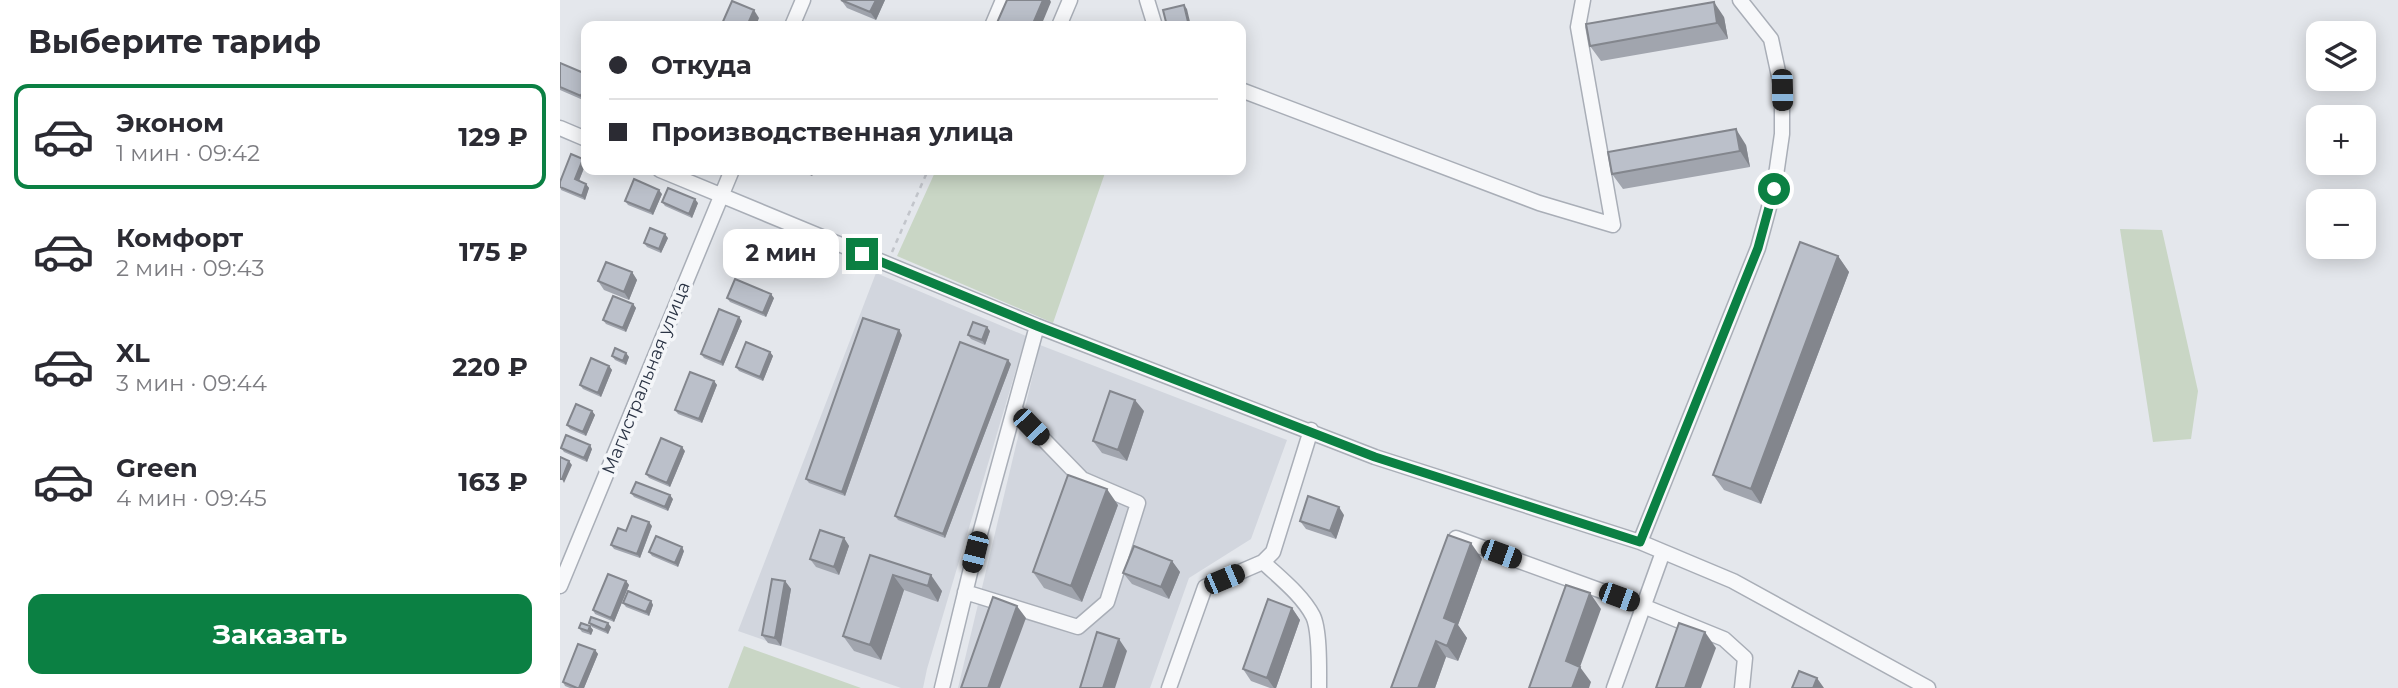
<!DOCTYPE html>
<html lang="ru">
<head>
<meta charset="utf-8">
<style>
	body { margin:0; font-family:Montserrat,sans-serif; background:#f7f7f7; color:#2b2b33; height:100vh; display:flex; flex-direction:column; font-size:26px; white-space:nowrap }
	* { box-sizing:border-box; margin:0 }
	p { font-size:23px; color:#7c7c81 }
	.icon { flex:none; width:38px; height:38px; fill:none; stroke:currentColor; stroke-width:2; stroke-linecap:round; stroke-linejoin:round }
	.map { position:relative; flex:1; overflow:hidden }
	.drawer { display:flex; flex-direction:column; background:#fff; width:560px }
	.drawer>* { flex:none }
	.guide { position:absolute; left:21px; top:21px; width:665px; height:154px; border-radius:14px; box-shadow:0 4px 18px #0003; display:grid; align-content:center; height:154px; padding:0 28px; background:#fff }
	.controls { position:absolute; left:1746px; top:21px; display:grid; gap:14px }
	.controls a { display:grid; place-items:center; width:70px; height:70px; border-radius:14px; background:#fff; box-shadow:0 4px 18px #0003; font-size:35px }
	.end { position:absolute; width:32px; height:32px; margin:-16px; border:9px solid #0b8043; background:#fff; box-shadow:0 0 0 4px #fff }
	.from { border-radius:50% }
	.bubble { position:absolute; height:49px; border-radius:14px; background:#fff; box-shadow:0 4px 18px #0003; font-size:23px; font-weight:700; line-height:49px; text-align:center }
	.car { position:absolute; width:21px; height:42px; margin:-21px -10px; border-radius:9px; box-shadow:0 0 5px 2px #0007; background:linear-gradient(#222 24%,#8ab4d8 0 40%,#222 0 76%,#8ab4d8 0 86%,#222 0) }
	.guide b { display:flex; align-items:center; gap:24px; height:66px; font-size:26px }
	.guide b+b { border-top:2px solid #e1e1e2 }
	.guide i { width:18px; height:18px; background:#2b2b33 }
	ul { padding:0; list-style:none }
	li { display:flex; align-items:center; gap:21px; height:105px; margin:0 14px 10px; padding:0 14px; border:4px solid transparent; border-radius:14px }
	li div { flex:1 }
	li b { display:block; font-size:26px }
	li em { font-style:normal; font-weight:700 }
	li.selected { border-color:#0b8043 }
	li>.icon { width:63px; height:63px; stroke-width:1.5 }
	h2 { padding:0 28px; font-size:32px; line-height:84px }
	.button { display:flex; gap:14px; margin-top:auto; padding:14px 28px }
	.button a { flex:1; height:80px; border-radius:14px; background:#0b8043; color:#fff; font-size:28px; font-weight:700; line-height:80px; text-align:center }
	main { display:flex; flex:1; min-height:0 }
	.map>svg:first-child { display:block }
</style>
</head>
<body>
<main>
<section class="drawer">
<h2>Выберите тариф</h2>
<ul>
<li class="selected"><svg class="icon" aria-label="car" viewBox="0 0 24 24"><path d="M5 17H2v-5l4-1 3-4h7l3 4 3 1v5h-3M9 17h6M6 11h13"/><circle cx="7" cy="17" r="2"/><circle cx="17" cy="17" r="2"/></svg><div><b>Эконом</b><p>1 мин · 09:42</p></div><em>129 ₽</em></li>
<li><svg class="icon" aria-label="car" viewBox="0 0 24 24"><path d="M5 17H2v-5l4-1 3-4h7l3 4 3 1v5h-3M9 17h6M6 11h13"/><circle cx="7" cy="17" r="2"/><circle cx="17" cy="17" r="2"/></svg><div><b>Комфорт</b><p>2 мин · 09:43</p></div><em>175 ₽</em></li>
<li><svg class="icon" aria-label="car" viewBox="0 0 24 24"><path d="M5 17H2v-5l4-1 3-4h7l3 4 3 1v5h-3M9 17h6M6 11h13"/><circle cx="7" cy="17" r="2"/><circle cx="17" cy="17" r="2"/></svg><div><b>XL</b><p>3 мин · 09:44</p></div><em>220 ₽</em></li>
<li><svg class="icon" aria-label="car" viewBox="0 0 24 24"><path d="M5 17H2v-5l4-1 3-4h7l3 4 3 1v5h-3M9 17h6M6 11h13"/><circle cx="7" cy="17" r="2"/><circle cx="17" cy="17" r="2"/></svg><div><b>Green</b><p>4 мин · 09:45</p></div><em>163 ₽</em></li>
</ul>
<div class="button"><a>Заказать</a></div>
</section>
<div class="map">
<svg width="1838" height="688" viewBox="0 0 1838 688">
	<rect width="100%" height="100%" fill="#e4e7ec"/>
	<path fill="#d2d6de" d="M316,273L466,336L367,669L363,688H341L178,631Z
		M480,345L727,440L691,539L629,578L590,688H398Z"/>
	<path fill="#c9d6c5" d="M376,170H546L493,323L337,256Z
		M1560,229L1602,230L1638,391L1631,439L1593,442Z
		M184,646L301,688H168Z"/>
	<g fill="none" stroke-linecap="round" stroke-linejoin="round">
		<defs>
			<path id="minor" d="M587,0L595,26
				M1180,0L1211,39L1222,90V134L1214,189L1198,248L1080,542L1173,581L1368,688
				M232,26L243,0
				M432,26L443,0
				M499,26L510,0
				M681,90L979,203L1053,225L1018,27L1023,0
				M0,128L26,139
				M100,170L477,326L815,457L1080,542
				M896,538L1083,606L1164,639L1185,658L1182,688
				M703,562C720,578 742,595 753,616C760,630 759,671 759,688
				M0,586L172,170
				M405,592L518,627L547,602L578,503L522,479L454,409
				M382,688L415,552L477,326
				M609,688L645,587L703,562L713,552L751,430
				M1054,688L1103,552"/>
		</defs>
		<use href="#minor" stroke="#a9aeb7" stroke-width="17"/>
		<path stroke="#c2c5cb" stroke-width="2.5" stroke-dasharray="5 5" stroke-linecap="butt" d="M332,252L368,170"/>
		<use href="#minor" stroke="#f7f8fa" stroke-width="14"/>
	</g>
	<path fill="#a1a5ae" d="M281,0H325L316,20L287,8Z
		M1164,17L1168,39L1041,61L1030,46Z
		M0,63L23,100L0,90Z
		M1186,145L1190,167L1063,189L1052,174Z
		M26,163L19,181L26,184L29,188L25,200L1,190L0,182Z
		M238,170H255L252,176Z
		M102,194L93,215L68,205L65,201Z
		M102,202L138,203L132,218L105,206Z
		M108,238L101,253L87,247L84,243Z
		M192,256L195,260L192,268L175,261L172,257Z
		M1278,256L1289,272L1201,504L1164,490L1153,475Z
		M72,272L77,280L69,300L44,290L38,281Z
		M167,298H214L206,317L170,302Z
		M73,304L76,308L66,332L46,324L43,320Z
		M182,321L163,366L144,358L141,354Z
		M430,331L425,345L411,339L408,335Z
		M342,335L285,496L249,483L246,479Z
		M210,352L213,356L203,381L179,371L176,367Z
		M66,353L69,357L66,365L55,360L52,356Z
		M451,364L385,538L338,520L335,516Z
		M49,366L52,370L41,397L23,389L20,385Z
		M154,381L157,385L142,423L118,414L115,410Z
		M32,411L35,415L26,436L10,429L7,425Z
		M584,411L567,461L542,453L533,441Z
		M1,448L32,449L27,462L4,452Z
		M125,451L110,487L89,478L86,474Z
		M71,493L113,499L108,511L74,497Z
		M558,505L522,602L484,588L473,572Z
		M784,515L776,539L746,529L740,521Z
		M92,526L80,558L54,549L51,545L66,531Z
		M284,538L289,546L279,575L256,567L250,559Z
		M124,551L118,567L92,556L89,552Z
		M310,555L382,591L378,602L344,590L321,660L294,651L283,636Z
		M922,559L898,625L907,638L898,661L886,657L875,688H831Z
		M612,561L620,572L609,599L572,584L563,573Z
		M66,581L69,585L54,622L35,614L33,610Z
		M225,581L231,589L221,646L208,643L202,635Z
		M91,601L93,605L89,616L66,607L63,603Z
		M732,608L740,620L716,688H710L691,681L683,669Z
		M29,623L51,627L48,634L32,627Z
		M30,626L33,630L31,635L22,632L19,628Z
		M35,650L38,654L24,688H10L5,686L3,682Z"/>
	<path fill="#83868d" d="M316,0H325L316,20L310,12Z
		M483,0H490L491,2L481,26H472Z
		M1154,2L1164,17L1168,39L1157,23Z
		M624,5L627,9L631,26H629Z
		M194,10L199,18L196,26H187Z
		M26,82V93L23,100L21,96Z
		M1176,129L1186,145L1190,167L1180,151Z
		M23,159L26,163L18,183L15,179Z
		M248,170H255L252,176Z
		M26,184L29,188L25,200L22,196Z
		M99,190L102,194L93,215L90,211Z
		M135,199L138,203L132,218L129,214Z
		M105,234L108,238L101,253L99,249Z
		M192,256L195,260L192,268L189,264Z
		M1278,256L1289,272L1201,504L1191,489Z
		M72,272L77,280L69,300L64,292Z
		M211,294L214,298L206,317L203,313Z
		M73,304L76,308L66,332L63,328Z
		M179,317L182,321L163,366L161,362Z
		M427,327L430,331L425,345L422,340Z
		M339,330L342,335L285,496L282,492Z
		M210,352L213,356L203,381L200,377Z
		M66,353L69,357L66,365L63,361Z
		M448,360L451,364L385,538L383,534Z
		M49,366L52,370L41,397L38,393Z
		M154,381L157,385L142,423L139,419Z
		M575,400L584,411L567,461L558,450Z
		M32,411L35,415L26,436L23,432Z
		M30,445L32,449L27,462L24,458Z
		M122,447L125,451L110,487L107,483Z
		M9,461L12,465L4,483L2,479Z
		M547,489L558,505L522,602L511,586Z
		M110,495L113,499L108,511L105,507Z
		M779,507L784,515L776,539L770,531Z
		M89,522L92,526L80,558L77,554Z
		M284,538L289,546L279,575L274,567Z
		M911,543L922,559L898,625L907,638L898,661L887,646L884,618Z
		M122,547L124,551L118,567L115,563Z
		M612,561L620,572L609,599L601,587Z
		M333,575L344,590L321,660L310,645Z
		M371,575L382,591L378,602L368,586Z
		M66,581L69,585L54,622L51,618Z
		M225,581L231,589L221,646L215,638Z
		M1030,593L1041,609L1020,667L1031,682L1029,688H1012L1006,661Z
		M91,601L93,605L89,616L86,612Z
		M457,606L466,618L440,688H428Z
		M732,608L740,620L716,688H714L707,678Z
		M48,623L51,627L48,634L45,630Z
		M30,626L33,630L31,635L28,631Z
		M1145,632L1156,648L1141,688H1125Z
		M559,639L567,651L555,688H543Z
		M876,641L886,657L875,688H858Z
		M35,650L38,654L24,688H19Z
		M1257,678L1264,688H1253Z"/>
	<path fill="#bbc0ca" stroke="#83868d" stroke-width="2" d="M281,0H316L310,12Z
		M447,0H483L472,26H439L436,25Z
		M172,1L194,10L187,26H161Z
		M1154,2L1157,23L1030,46L1026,24Z
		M624,5L629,26H607L603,10Z
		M0,63L26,74V82L21,96L0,87Z
		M1176,129L1180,151L1052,174L1048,152Z
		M11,154L23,159L15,179L26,184L22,196L0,187V182Z
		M74,179L99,190L90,211L65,201Z
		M108,188L135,199L129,214L102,202Z
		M90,228L105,234L99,249L84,243Z
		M1240,242L1278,256L1191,489L1153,475Z
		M175,249L192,256L189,264L172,257Z
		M46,262L72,272L64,292L38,281Z
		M175,279L211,294L203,313L167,298Z
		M53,296L73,304L63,328L43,320Z
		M159,309L179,317L161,362L141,354Z
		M303,318L339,330L282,492L246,479Z
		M413,322L427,327L422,340L408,335Z
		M186,342L210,352L200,377L176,367Z
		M400,342L448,360L383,534L335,516Z
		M55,348L66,353L63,361L52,356Z
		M31,358L49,366L38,393L20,385Z
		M130,372L154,381L139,419L115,410Z
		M550,391L575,400L558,450L533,441Z
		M16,404L32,411L23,432L7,425Z
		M6,435L30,445L24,458L1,448Z
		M101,438L122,447L107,483L86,474Z
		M0,457L9,461L2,479H0Z
		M508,475L547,489L511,586L473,572Z
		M76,482L110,495L105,507L71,493Z
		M748,496L779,507L770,531L740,521Z
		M72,516L89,522L77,554L51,545L58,528L66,531Z
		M260,530L284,538L274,567L250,559Z
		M888,535L911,543L884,618L896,623L887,646L876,641L858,688H831Z
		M96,536L122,547L115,563L89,552Z
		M574,546L612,561L601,587L563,573Z
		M310,555L371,575L368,586L333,575L310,645L283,636Z
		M48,574L66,581L51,618L33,610Z
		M212,579L225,581L215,638L202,635Z
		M1006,585L1030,593L1006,661L1020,667L1012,688H969Z
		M68,591L91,601L86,612L63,603Z
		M433,597L457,606L428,688H401Z
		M708,599L732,608L707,678L683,669Z
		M31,617L48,623L45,630L29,623Z
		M21,623L30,626L28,631L19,628Z
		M1119,623L1145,632L1125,688H1096Z
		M537,632L559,639L543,688H520Z
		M18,644L35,650L19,688H17L3,682Z
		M1239,671L1257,678L1253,688H1232Z"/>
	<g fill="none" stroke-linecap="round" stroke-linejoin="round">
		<path stroke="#0b8043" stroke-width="9" d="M302,254L477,326L815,457L1080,542L1198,248L1214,189"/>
	</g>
	<g text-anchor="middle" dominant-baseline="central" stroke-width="7" stroke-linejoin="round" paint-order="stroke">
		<g font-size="18" fill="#2b3445" stroke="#f4f6f9">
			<text transform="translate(86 378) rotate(-68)">Магистральная улица</text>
		</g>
	</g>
</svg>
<div class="controls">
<a><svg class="icon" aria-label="layers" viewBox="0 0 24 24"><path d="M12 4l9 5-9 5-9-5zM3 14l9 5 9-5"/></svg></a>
<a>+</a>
<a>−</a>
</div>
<i class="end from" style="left:1214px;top:189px"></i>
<i class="end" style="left:302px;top:254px"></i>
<div class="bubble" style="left:163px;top:229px;width:116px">2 мин</div>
<i class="car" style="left:1222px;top:90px;rotate:179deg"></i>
<i class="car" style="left:471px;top:427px;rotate:136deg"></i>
<i class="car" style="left:415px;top:552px;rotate:194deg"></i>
<i class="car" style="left:941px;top:554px;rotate:110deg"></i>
<i class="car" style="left:664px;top:579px;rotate:67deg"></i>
<i class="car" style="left:1059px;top:597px;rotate:110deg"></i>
<div class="guide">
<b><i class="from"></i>Откуда</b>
<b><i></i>Производственная улица</b>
</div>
</div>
</main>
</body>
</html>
